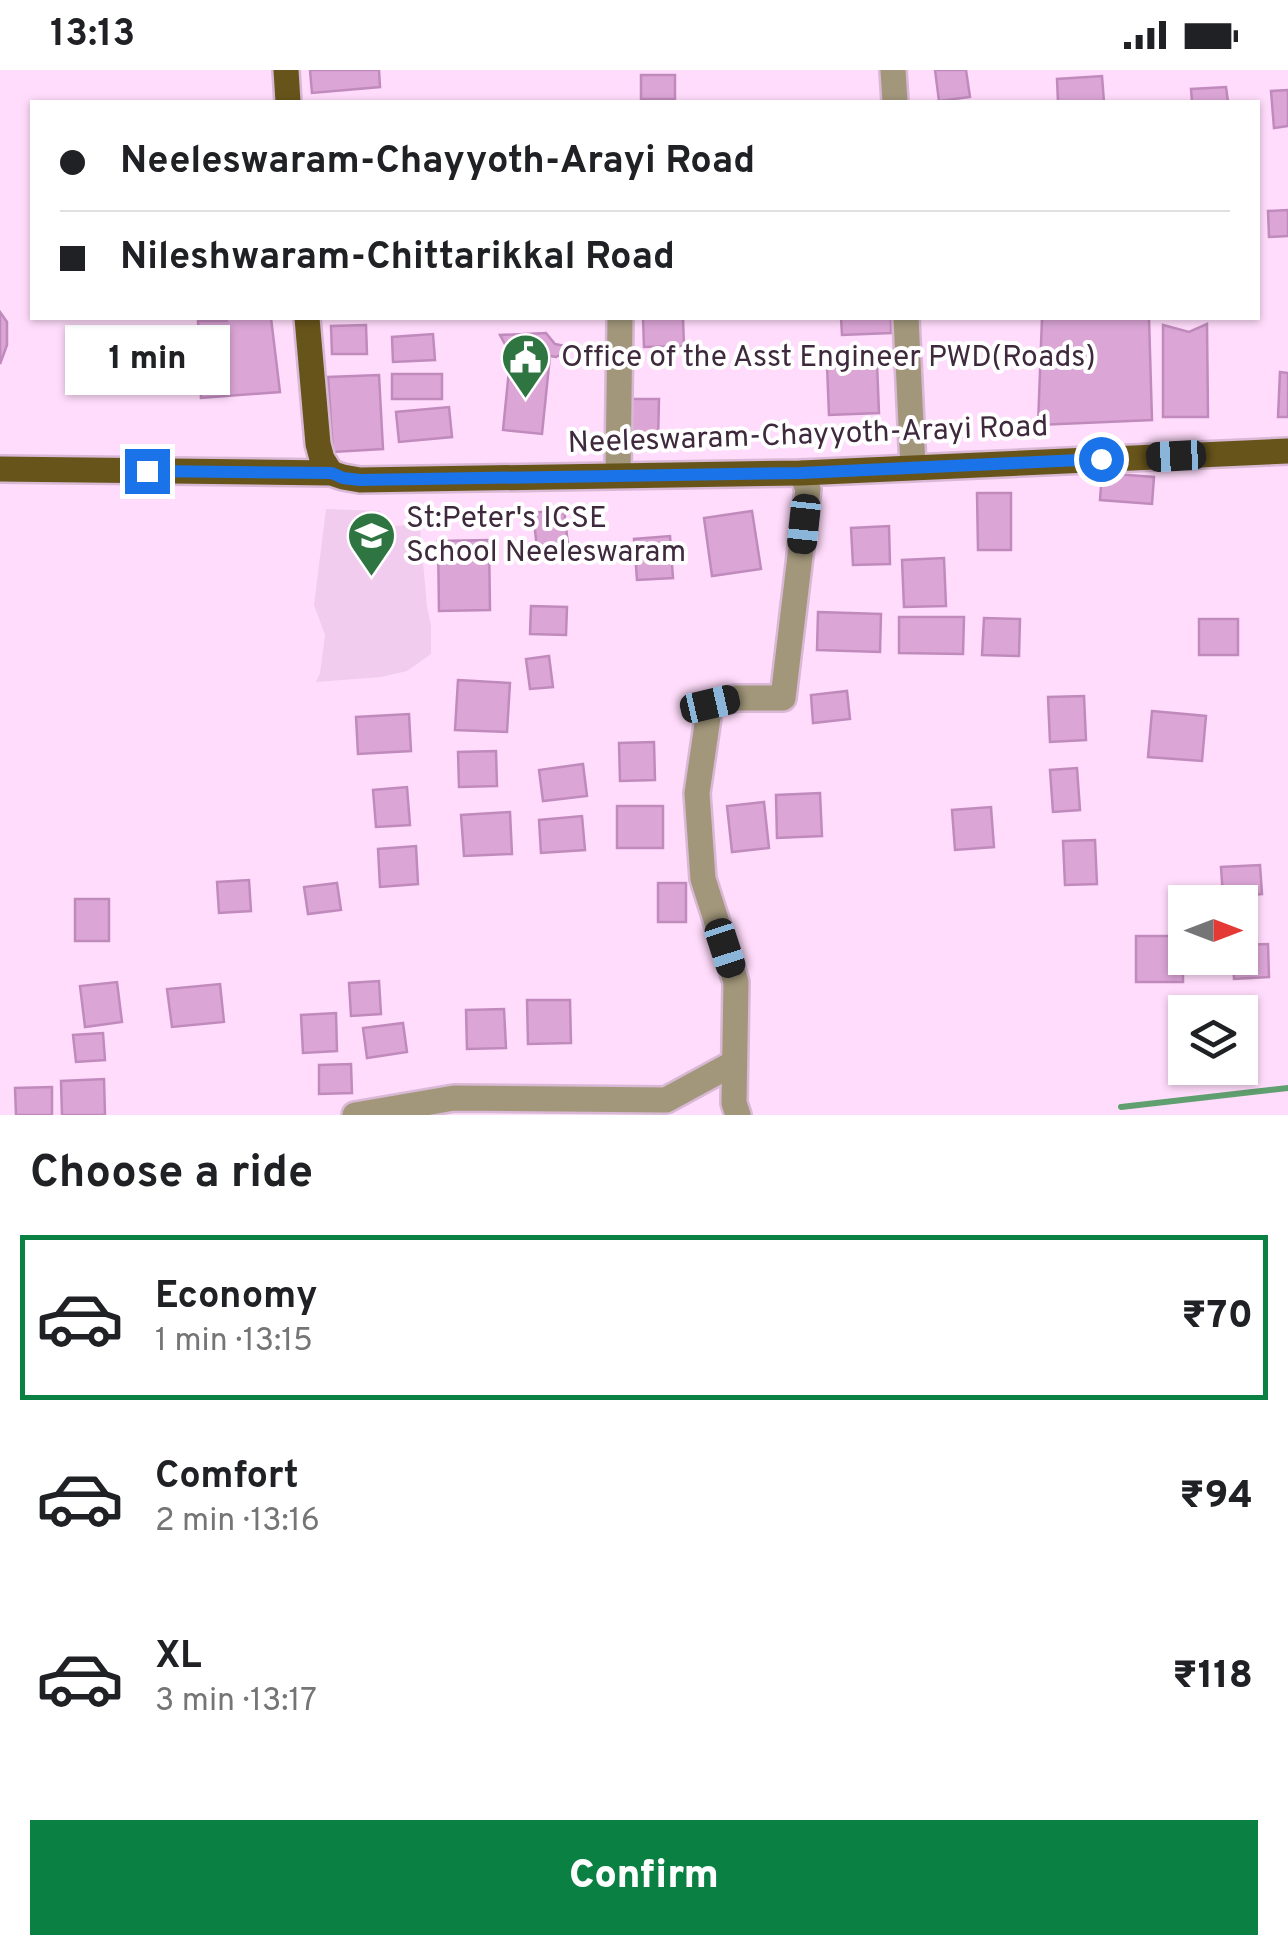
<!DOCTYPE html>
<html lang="en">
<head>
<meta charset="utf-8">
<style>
	body { margin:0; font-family:Overpass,sans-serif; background:#f2f2f2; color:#202124; height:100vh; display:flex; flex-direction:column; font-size:38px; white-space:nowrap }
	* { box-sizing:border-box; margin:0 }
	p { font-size:32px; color:#757577 }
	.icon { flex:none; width:55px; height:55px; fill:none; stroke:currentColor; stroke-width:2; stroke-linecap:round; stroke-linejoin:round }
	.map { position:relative; height:1045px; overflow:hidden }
	.details { display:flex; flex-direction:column; background:#fff; flex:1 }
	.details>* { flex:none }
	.hud { position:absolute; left:30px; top:30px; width:1230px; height:220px; border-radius:0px; box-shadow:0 2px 8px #0004; display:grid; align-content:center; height:220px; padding:0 30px; background:#fff }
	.needle { width:65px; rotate:90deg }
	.controls { position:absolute; left:1168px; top:815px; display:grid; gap:20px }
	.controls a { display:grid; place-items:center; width:90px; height:90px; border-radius:0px; background:#fff; box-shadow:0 2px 8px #0004; font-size:50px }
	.end { position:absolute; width:45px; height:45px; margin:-22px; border:12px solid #1a73e8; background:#fff; box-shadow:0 0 0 5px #fff }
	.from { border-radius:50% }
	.bubble { position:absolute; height:70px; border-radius:0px; background:#fff; box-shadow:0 2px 8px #0004; font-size:32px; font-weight:800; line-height:70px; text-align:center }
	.car { position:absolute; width:30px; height:60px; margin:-30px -15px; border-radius:12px; box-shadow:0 0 8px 2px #0007; background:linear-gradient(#222 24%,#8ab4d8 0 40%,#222 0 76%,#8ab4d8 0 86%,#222 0) }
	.hud b { display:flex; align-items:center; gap:35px; height:95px; font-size:38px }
	.hud b+b { border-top:2px solid #e0e0e0 }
	.hud i { width:25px; height:25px; background:#202124 }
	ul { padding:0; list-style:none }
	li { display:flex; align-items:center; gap:30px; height:165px; margin:0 20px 15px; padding:0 10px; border:5px solid transparent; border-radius:0px }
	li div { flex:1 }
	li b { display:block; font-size:38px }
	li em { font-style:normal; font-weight:800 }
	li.current { border-color:#0b8043 }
	li>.icon { width:90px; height:90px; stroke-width:1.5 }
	h2 { padding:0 30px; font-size:45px; line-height:120px }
	.button { display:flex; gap:20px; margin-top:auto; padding:20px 30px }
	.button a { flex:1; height:115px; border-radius:0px; background:#0b8043; color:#fff; font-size:40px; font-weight:800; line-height:115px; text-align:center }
	.status { display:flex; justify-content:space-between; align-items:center; height:70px; padding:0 50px; background:#fff; direction:ltr }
	.status svg { height:28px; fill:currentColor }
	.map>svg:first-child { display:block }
</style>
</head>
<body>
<div class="status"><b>13:13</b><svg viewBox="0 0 49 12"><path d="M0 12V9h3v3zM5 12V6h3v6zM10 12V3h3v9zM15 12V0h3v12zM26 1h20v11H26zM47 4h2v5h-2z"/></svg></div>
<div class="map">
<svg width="1288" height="1045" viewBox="0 0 1288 1045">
	<rect width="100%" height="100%" fill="#ffdcfb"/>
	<path fill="#f1ccee" d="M326,439L380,441L388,457L406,455L420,458L427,537L431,555V584L407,601L381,607L316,612L320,603L325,565L314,535Z"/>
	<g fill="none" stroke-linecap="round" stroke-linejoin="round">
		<path stroke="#609f6f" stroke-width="6" d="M1121,1037L1288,1018"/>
	</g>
	<path fill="#dba5d6" stroke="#c08bbc" stroke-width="2.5" d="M310,0H379L380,17L312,23Z
		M935,0H966L970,27L939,31Z
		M641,5H675V29H641Z
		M1102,6L1104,32H1058L1057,9Z
		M1226,17L1228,32H1192L1191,19Z
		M1288,20V56L1274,58L1271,21Z
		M1288,140V166L1269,167L1268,141Z
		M0,242L7,252V275L0,294Z
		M227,248H271L280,322L201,328L198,251H227Z
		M643,248H683L684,276L644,277Z
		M841,248H891V263L842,265Z
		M1042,248H1149L1152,350L1038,355Z
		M1207,254L1208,347H1163V255L1189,262Z
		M366,255L367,284H332L331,256Z
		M546,263L555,274L565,276L564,283L556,287L550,286L542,364L503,360L509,300L507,278L500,265Z
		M433,264L435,290L393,292L392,267Z
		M877,293L879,343L829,345L827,295Z
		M1280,302L1288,303V347H1278Z
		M392,304H442V329H392Z
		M379,305L383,379L333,382L328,307Z
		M625,329H659L658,371L623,372Z
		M449,337L452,367L399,372L396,342Z
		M1102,403L1154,407L1152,434L1100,430Z
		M977,423H1011V480H978Z
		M564,439L568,475L537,478L533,443Z
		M752,441L761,499L712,506L704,448Z
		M889,456L890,494L853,495L851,458Z
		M670,466L673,508L637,510L634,469Z
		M489,470L490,540L439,541L438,471Z
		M944,488L946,536L904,537L902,490Z
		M531,536L567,537L566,565L530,564Z
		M818,542L881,544L880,582L817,580Z
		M899,547H964L963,584L899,583Z
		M984,548L1020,549L1019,586L982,585Z
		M1199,549H1238V585H1199Z
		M549,586L553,617L530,619L526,589Z
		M458,610L510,613L507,662L455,660Z
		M847,621L850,649L813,653L811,625Z
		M1084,626L1086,670L1050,672L1048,627Z
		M1152,641L1206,646L1202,691L1148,687Z
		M409,644L411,681L358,684L356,647Z
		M654,672L655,710L620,711L619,673Z
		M496,681L497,716L459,717L458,682Z
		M583,694L587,726L543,731L539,700Z
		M1077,698L1080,740L1053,742L1050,700Z
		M407,717L410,755L376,757L373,720Z
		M820,723L822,766L777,768L776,725Z
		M764,732L769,778L732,782L727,736Z
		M617,736H663V778H617Z
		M991,737L994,777L955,780L952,740Z
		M510,742L512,784L464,786L461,745Z
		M582,746L585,780L541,783L539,750Z
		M1095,770L1097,814L1065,815L1063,771Z
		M416,776L418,814L380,817L378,779Z
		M1260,795L1262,824L1223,827L1221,797Z
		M249,810L251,841L219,843L217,812Z
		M337,813L341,840L308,844L304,817Z
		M658,813H686V852H658Z
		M75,829H109V871H75Z
		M1136,866H1183V912H1136Z
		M1268,874L1269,907L1234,909L1233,888H1240V875Z
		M379,911L381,944L351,946L349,913Z
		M117,912L122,952L85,957L80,916Z
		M220,914L224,952L172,957L167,919Z
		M527,930H570L571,973L528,974Z
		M504,939L506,978L467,979L466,940Z
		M336,943L337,981L303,983L301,945Z
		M403,953L407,982L367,988L363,958Z
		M103,963L105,990L76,992L73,965Z
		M351,994L352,1023L319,1024V995Z
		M104,1009L105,1045H62L61,1011Z
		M52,1017V1045H16L15,1018Z"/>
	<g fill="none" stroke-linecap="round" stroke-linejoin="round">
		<defs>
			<path id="minor" d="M893,0L895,32
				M906,248L913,397
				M618,405L620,248
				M355,1045L454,1028L666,1030L734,993
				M738,1045L734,1033L736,912L703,809L697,723L710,634L737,628H783L808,419L801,403"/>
			<path id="major" d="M286,0L288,32
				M307,248L318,374L322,389L331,403
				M0,399L331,403L343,407L360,410L801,403L1288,381"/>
		</defs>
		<use href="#minor" stroke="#d9b8d5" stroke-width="30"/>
		<use href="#major" stroke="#d9b8d5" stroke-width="30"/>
		<use href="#minor" stroke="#a2977b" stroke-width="25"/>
		<use href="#major" stroke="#67541b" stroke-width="25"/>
	</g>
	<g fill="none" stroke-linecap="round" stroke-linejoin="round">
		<path stroke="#1a73e8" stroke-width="12" d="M147,401L332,403L343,408L360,410L801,403L1101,389"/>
	</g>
	<defs>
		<symbol id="civic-pin" viewBox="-11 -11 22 30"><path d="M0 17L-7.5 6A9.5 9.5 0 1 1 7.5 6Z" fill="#2f7541" stroke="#fff"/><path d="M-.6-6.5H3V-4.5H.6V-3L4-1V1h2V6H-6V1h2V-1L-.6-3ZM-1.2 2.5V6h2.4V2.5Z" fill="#fff"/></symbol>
		<symbol id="school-pin" viewBox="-11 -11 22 30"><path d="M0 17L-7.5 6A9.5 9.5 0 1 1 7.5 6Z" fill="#2f7541" stroke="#fff"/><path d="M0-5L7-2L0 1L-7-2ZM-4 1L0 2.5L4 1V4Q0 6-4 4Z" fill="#fff"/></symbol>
	</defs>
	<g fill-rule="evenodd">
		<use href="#civic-pin" x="498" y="260" width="55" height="75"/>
		<use href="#school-pin" x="344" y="438" width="55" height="75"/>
	</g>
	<g text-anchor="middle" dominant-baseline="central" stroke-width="8" stroke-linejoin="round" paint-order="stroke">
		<g font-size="30" fill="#3f293d" stroke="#fff" text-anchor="start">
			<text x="561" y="288">Office of the Asst Engineer PWD(Roads)</text>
			<text x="406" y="449">St:Peter's ICSE<tspan x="406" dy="34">School Neeleswaram</tspan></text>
		</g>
		<g font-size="30" fill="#3f293d" stroke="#fff">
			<text transform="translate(808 366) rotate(-2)">Neeleswaram-Chayyoth-Arayi Road</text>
		</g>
	</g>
</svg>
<div class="controls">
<a><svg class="needle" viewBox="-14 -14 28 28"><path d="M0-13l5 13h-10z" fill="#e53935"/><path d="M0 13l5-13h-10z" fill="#757577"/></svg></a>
<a><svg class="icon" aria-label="layers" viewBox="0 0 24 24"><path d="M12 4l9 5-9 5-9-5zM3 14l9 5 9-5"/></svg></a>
</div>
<i class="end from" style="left:1101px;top:389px"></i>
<i class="end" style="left:147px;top:401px"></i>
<div class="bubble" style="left:65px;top:255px;width:165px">1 min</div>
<i class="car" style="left:1176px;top:386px;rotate:267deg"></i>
<i class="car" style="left:804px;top:454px;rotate:186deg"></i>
<i class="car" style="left:710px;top:634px;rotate:77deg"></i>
<i class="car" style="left:725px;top:878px;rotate:162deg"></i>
<div class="hud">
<b><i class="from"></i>Neeleswaram-Chayyoth-Arayi Road</b>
<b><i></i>Nileshwaram-Chittarikkal Road</b>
</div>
</div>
<section class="details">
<h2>Choose a ride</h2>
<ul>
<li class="current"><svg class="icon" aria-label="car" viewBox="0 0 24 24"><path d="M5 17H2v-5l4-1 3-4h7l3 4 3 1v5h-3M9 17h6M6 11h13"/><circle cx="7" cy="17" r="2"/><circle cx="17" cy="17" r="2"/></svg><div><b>Economy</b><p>1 min · 13:15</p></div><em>₹70</em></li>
<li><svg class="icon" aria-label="car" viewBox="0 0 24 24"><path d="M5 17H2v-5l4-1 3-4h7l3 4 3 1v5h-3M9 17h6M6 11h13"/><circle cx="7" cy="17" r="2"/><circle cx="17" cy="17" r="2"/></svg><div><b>Comfort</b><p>2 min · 13:16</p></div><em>₹94</em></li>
<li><svg class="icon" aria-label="car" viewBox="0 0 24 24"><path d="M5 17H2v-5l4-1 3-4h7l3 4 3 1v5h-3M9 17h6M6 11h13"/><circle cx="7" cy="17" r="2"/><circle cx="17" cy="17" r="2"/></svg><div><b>XL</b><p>3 min · 13:17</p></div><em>₹118</em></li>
</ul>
<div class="button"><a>Confirm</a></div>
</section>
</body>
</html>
